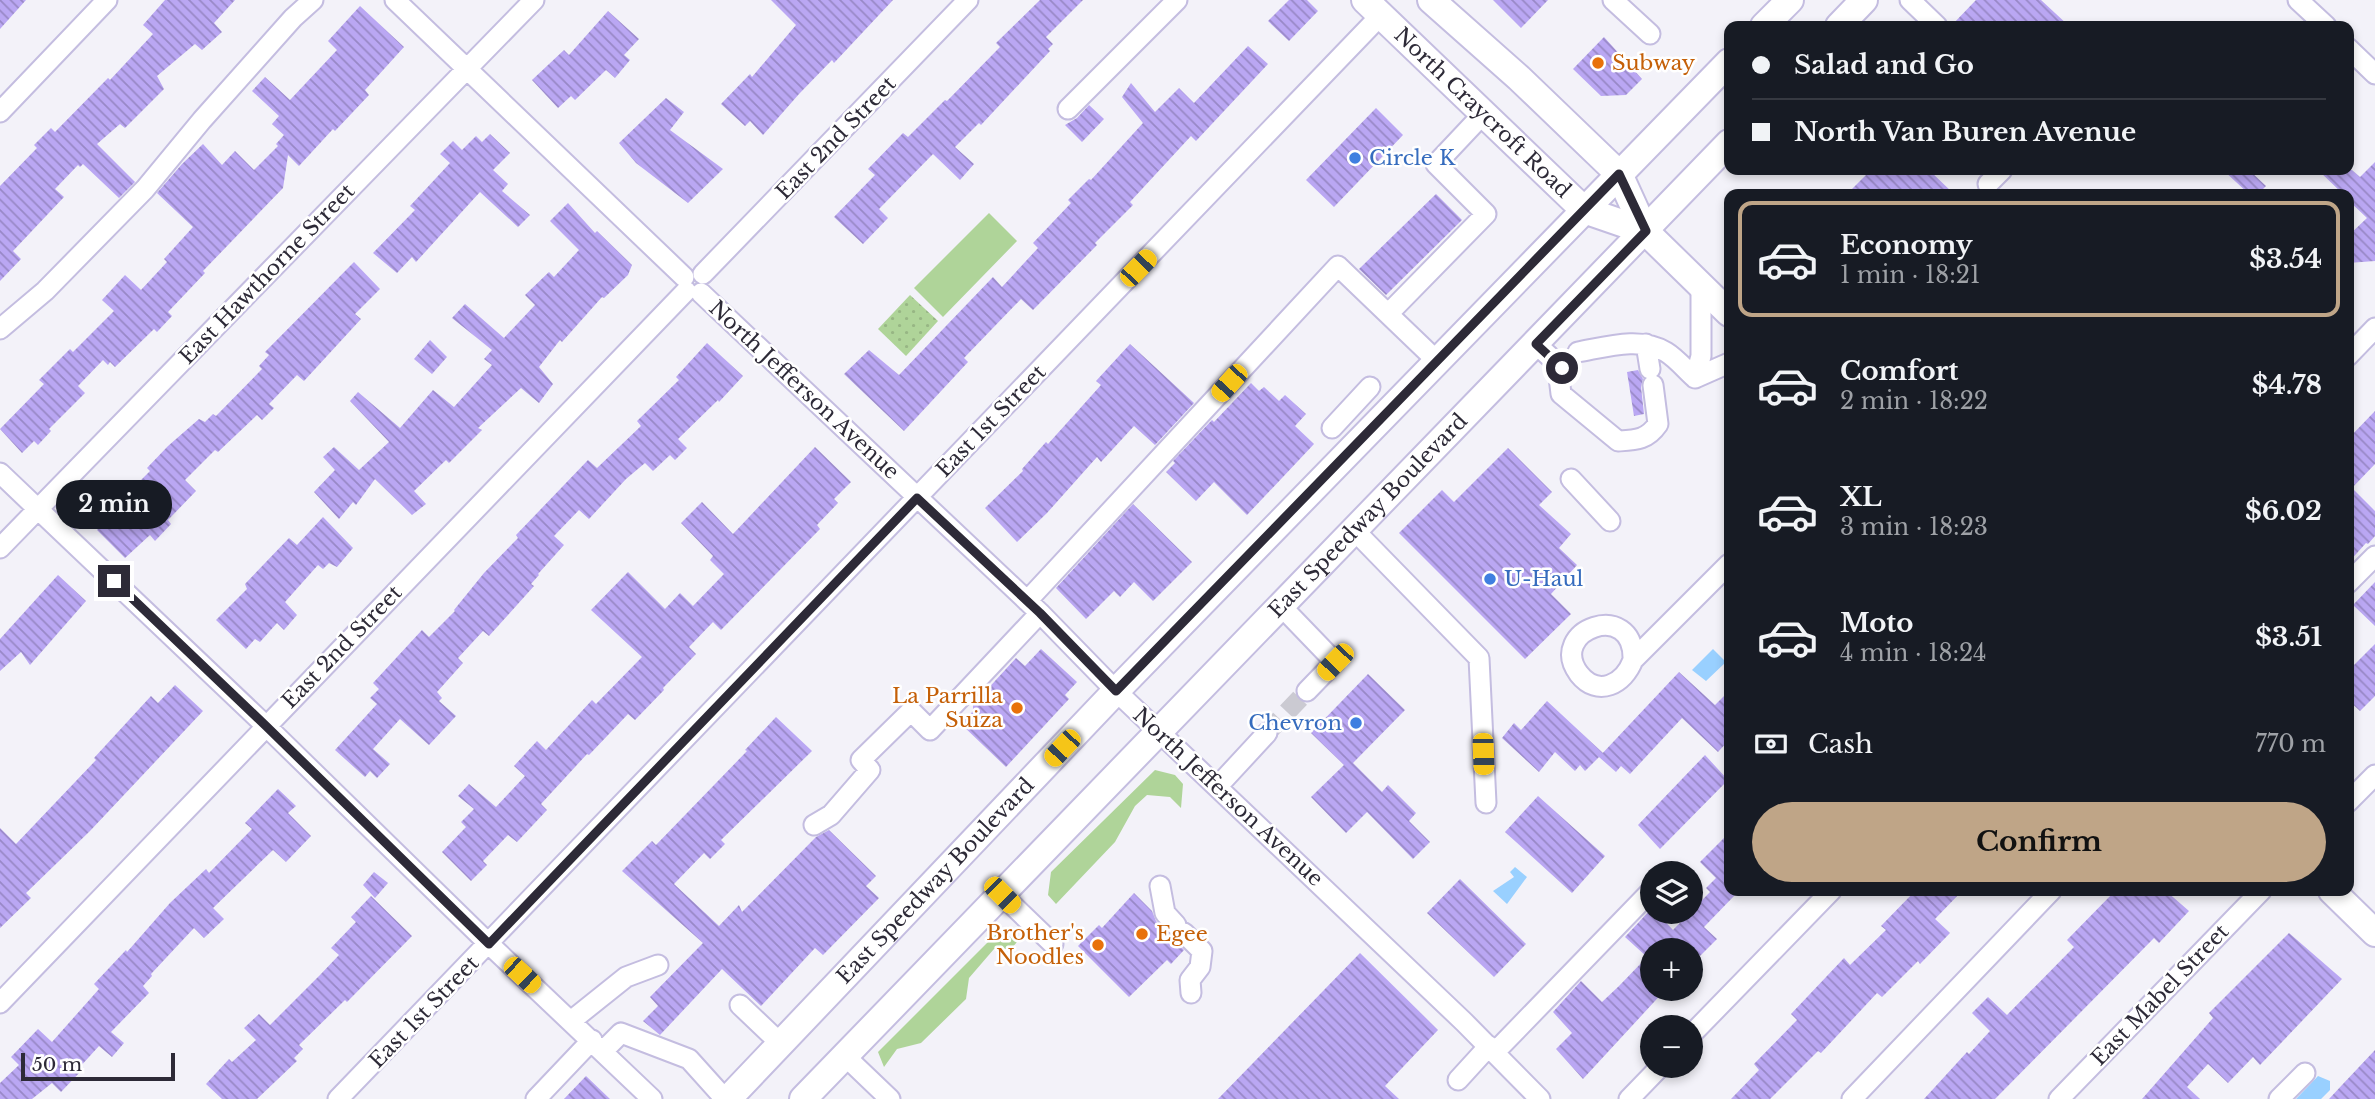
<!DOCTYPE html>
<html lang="en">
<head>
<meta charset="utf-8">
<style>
	body { margin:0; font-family:"Libre Baskerville",serif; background:#20242c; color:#f1f3f6; height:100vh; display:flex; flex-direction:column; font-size:26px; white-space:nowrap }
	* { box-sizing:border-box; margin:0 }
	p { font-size:23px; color:#9ea1a6 }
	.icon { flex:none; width:38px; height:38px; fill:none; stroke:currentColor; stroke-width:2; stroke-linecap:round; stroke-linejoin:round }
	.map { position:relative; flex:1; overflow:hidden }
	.drawer { position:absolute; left:1724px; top:189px; width:630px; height:707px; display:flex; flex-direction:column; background:#171b24; border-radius:14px; box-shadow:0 4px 10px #0003 }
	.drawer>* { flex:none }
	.top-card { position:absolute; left:1724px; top:21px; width:630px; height:154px; border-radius:14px; box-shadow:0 4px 10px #0003; display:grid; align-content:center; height:154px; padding:0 28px; background:#171b24 }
	.controls { position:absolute; left:1640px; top:861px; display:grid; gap:14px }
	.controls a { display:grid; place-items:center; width:63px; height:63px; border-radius:50%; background:#171b24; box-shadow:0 4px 10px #0003; font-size:35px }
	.scale { position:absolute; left:21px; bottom:18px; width:154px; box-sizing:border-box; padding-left:7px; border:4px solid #2d2a37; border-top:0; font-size:19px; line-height:24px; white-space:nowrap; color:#2d2a37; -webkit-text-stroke:5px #fff; paint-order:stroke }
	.end { position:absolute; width:32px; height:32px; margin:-16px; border:9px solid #2d2a37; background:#fff; box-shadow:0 0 0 4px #fff }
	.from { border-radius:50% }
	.bubble { position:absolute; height:49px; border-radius:24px; background:#171b24; box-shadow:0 4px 10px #0003; font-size:23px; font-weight:800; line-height:49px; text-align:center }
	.car { position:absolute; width:21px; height:42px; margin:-21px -10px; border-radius:9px; box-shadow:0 0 5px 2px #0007; background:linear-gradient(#f5c518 24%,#345 0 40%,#f5c518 0 76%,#345 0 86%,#f5c518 0) }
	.top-card b { display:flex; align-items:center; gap:24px; height:66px; font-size:26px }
	.top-card b+b { border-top:2px solid #363941 }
	.top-card i { width:18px; height:18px; background:#f1f3f6 }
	ul { padding:12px 0 0; list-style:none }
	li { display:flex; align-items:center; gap:21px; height:116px; margin:0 14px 10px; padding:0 14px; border:4px solid transparent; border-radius:14px }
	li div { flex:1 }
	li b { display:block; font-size:26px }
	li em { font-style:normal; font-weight:800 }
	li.active { border-color:#bfa587 }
	li>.icon { width:63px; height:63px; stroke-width:1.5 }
	.pay { display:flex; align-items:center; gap:18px; height:77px; padding:0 28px; font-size:26px }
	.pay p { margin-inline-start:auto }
	.primary-button { display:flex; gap:14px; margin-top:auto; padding:14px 28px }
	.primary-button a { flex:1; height:80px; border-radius:42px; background:#bfa587; color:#111; font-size:28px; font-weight:800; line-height:80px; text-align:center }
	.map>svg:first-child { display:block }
</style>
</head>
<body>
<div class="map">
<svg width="2375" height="1099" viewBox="0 0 2375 1099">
	<defs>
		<pattern id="park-dots" width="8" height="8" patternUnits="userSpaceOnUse" patternTransform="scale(1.75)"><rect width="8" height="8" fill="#afd499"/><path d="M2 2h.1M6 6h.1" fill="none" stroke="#97b684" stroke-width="1.8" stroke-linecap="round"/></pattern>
		<pattern id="building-back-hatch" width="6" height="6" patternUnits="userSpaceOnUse" patternTransform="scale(1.75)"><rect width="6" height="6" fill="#baa7f3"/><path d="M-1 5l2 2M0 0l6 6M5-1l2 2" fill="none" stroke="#9888c6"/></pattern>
	</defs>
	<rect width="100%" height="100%" fill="#f3f2f9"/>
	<path fill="#afd499" d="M989,213L1017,241L943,317L914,288Z
		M1155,770L1175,775L1183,784L1181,808L1170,797L1147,795L1135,806L1115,842L1056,904L1048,895L1051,872Z
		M1000,930L1017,942L1011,949H994L969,978L966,999L921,1043L897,1049L884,1067L878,1052Z"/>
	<path fill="url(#park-dots)" d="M910,295L938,321L906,356L878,329Z"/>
	<path fill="#99d0ff" d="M1713,649L1726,662L1706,681L1692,670Z
		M1515,867L1527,877L1507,904L1493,891L1514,877L1510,872Z
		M2318,1076L2330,1081V1090L2321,1099H2296Z"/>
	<path fill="url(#building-back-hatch)" d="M0,0H26L0,29Z
		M165,0H235L214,23L222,32L202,50L195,44L157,76L164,89L125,128L120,124L97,144L135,182L119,198L83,164L80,167L78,165L55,189L64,197L13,251L21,259L0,281V186L37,148L34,145L51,128L55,132L108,78L110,80L153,34L143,25Z
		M771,0H893L834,63L832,60L799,94L763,135L750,121L745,126L721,104L750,74L752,77L796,25Z
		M1040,0H1083L1046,37L1053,44L1048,49L1050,51L981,125L979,123L955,147L974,164L960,180L933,154L879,209L888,218L863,244L834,217L875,175L868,169L903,133L908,137L945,100L947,101L1000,47L996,43Z
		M1289,0H1307L1318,11L1289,41L1268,21Z
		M1493,0H1548L1521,28Z
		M1976,0H2041L2069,26H1951Z
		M360,6L404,47L365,90L369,95L335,131L333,129L299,166L288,155L283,188L203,271L205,273L168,312L172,316L157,332L154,329L115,367L110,362L108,365L103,360L78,386L85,393L49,429L51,431L38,445L34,441L22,453L0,429L44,384L39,380L70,349L73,352L114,311L102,300L125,275L141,290L167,262L164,259L193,227L157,193L182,164L203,144L222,165L235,151L254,170L278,146L276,144L284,135L272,124L279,116L252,91L265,77L290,100L337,50L328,41Z
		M608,11L639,39L624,55L630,60L615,78L606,70L575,100L571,96L558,108L532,80L564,50L569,55Z
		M1604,37L1642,79L1626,95L1601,96L1573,69Z
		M1248,46L1268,64L1196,141L1191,136L1130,202L1133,205L1095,243L1097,245L1033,310L1021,299L964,358L968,362L904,431L844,374L869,350L899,375L993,277L1002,287L1038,248L1033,243L1071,203L1068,200L1089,179L1091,180L1143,123L1122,97L1131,83L1155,112L1179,88L1194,103Z
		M666,98L684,112L670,130L723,169L688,203L636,163L619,143Z
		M1089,105L1104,119L1082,142L1065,125L1077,118Z
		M1376,108L1403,135L1334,207L1306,180Z
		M490,134L510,153L493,170L508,184L502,191L530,215L518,227L480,192L416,262L412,257L397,273L373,253L415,210L410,206L450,163L440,154L453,141L462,150L476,136L482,142Z
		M2375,162V261L2348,263V236L2367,218L2348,200V194H2343L2318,170H2352L2360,177Z
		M1871,170H1929L1954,194H1847Z
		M2223,170H2249L2266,186L2258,194H2249Z
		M1436,194L1462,220L1386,295L1359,269Z
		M568,203L595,233L597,231L632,265L628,275L604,298L602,297L562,342L560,340L539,367L553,384L539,403L521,388L478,428L482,430L449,463L446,460L414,491L426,504L412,515L375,479L356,505L353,502L339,519L314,492L335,470L323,457L334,447L359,470L389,442L350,401L358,392L400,428L433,390L454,407L492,365L484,359L492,350L452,318L465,304L504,338L535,305L525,295L549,272L554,277L579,250L550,221Z
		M354,262L380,289L355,314L361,319L304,381L297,375L269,404L274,408L262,420L257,415L218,452L215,450L185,480L196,491L168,520L171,524L155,541L150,535L125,558L97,530L138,488L135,486L150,471L147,468L168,446L199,419L205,422L213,414L216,416L262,369L259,366L269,355L265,352Z
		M430,340L447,357L432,374L414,359Z
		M707,343L743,376L719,402L718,400L678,439L687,448L675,460L670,455L653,471L645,463L626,479L589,519L579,510L554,536L564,545L538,574L539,575L531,584L534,586L489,636L483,631L458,658L463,663L437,692L442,698L439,701L456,716L429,745L400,719L373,749L390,764L377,778L370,771L365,777L335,750L377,704L370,698L379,689L373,683L422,630L429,637L455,611L454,610L484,573L518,538L516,535L588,460L597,468L641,426L637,421L679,380L676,377Z
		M1130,344L1194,403L1155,445L1134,426L1101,462L1097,457L1047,513L1017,542L985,508L1023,471L1022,469L1046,442L1048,444L1101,385L1096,381Z
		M1638,370L1643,379L1641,387L1644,414L1634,416L1627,372Z
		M1251,383L1259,391L1264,387L1279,401L1285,395L1306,414L1295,426L1314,444L1247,515L1214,482L1196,501L1166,472L1175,463L1173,461L1212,420L1214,422Z
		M2375,411V464L2352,488L2375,511V536L2368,544L2366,543L2348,563V439Z
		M815,447L851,482L834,499L838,503L817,525L820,529L721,630L713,622L689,647L696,654L663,688L664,690L635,720L628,714L589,755L587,754L541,804L547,810L517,842L508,835L483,861L487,865L471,881L442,852L466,827L461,822L474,809L458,796L469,784L496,807L525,776L514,766L537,741L546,750L592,700L596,704L642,657L591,610L628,572L665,609L680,593L693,606L724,574L710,560L713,556L681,523L702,502L733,534Z
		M1508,448L1552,492L1539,505L1571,534L1559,548L1577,565L1551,594L1571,614L1525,659L1399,533L1442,490L1454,502Z
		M1133,504L1192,562L1153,601L1134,582L1120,597L1114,591L1086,619L1056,588Z
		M323,517L353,548L337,567L329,563L323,569L318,565L285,602L297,615L284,630L277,623L260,642L255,639L246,649L216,620L247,589L245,584L289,538L297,545Z
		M58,575L86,601L30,665L21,652L0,671V639Z
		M2375,582V626L2353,605Z
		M2375,644V696L2360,711L2348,700V671Z
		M1041,649L1077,682L1065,695L1069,699L1006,767L961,724L973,711V705L1016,658L1025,666Z
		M1679,672L1715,705L1729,691V740L1718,752L1682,718L1630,774L1621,766L1616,772L1599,757Z
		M1368,674L1405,710L1353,763L1382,792L1388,785L1416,813L1409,821L1430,842L1413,859L1367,812L1346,833L1311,797L1344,765L1311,733Z
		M175,685L203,711L90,831L26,893L31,898L0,928V828L16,844L96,760L94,758L151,696L158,703Z
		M1547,701L1603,753L1585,771L1580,765L1575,771L1555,752L1539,772L1502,738L1514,723L1521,730Z
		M776,717L812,751L721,840L725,844L710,859L704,853L674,884L719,926L739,905L742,912L816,837L829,830L876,876L866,886L879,898L823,955L815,948L761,1006L722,969L660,1035L643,1021L658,1006L650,997L703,943L622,871L652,841L656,845L747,751L745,750Z
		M1705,755L1728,780L1660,849L1638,825Z
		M278,789L296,806L288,813L311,836L286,862L273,850L213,908L224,919L204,938L194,928L151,974L152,976L143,986L149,993L111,1032L124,1043L112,1057L99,1046L78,1069L81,1071L61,1092L52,1083L32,1099H0V1083L19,1065L11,1057L38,1029L52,1042L99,989L94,984L126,950L127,952L170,903L206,869L209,873L252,829L245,823Z
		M1538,796L1605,856L1572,893L1505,832Z
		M1729,833V891H1733L1735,895L1704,927L1717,939L1700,956L1694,950H1652V989H1666L1583,1079L1556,1049L1572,1033L1553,1012L1581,981L1602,1002L1619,986L1647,957L1625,937L1652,908V912H1656L1673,930L1710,892L1706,888L1716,878L1700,862Z
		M374,872L388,883L375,898L363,885Z
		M1460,879L1526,944L1494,977L1427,913Z
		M1915,891H1962L1935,919L1950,933L1920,964L1918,961L1882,997L1877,993L1821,1053L1818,1051L1770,1099H1731L1759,1070L1754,1064L1797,1020L1791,1014L1844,958L1850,965L1886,930L1881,926Z
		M2115,891H2166L2189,911L2159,943L2154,938L1995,1099H1924L1967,1052L1969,1054L1990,1031L1972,1013L1988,997L2007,1015L2074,947L2067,940Z
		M1134,893L1152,911L1156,921L1184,950L1171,964L1167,960L1129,997L1078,946L1099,925L1102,928Z
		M371,896L412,936L347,1002L345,1000L299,1045L303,1049L294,1058L297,1061L257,1099H222L206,1084L229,1059L232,1062L256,1040L244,1028L259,1014L270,1025L320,975L339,955L331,948L356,922L351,917Z
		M2289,933L2342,979L2260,1065L2253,1057L2228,1083L2208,1064L2187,1087L2200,1099H2142L2213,1018L2209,1013Z
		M1360,953L1438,1030L1385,1086L1399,1099H1218Z
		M2375,1050V1099H2329L2342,1085Z
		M586,1076L610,1099H564Z"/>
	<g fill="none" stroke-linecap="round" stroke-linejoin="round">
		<path stroke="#cbcad2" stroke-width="19" stroke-dasharray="19 10" stroke-linecap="butt" d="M1267,733L1307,691"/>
		<defs>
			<path id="minor" d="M395,0L684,277
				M1613,0L1650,34
				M1910,0L1937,26
				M2298,0L2326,26
				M2348,48L2375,74
				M1068,109L1177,0
				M0,112L107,0
				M1988,184L2002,170
				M703,274L968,0
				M1701,286V356L1695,378L1729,363
				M701,293L1040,613L1116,691L1464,1022L1540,1099
				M0,329L45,291L145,189L202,120L293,18L313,0
				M1536,344L1562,368
				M1646,344L1650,369
				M1578,352C1606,347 1640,336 1666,352C1676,358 1686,370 1695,378
				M2348,356L2375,328
				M1437,361L1388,314L1486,214L1436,164L1484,113
				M1559,377L1561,394L1618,441C1636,440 1647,440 1658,424L1653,385
				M1332,428L1370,387
				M0,473L266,726L489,944L652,1099
				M1571,479L1610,521
				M1355,531L1479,658L1486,803
				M0,548L534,0
				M2348,583L2375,556
				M1027,601L1338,266L1388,314
				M1282,607L1335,662L1307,691
				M1633,660C1635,598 1546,630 1579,674C1598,698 1624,684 1633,660L1729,564
				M1217,787L1267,733
				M2348,802L2375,775
				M814,825L831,815L870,770L861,760L911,711L930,730L1040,613
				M1160,886L1165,913L1176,925
				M1002,895L1053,944
				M1184,933L1202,951L1200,967L1190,980L1191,993
				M0,1003L686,291
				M740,1005L780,1043
				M571,1021L626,977L658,965
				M1690,1036L1831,891
				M603,1051L621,1033L689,1059L725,1099
				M1494,1053L1652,890
				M845,1056L890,1099
				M1458,1080L1489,1046
				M338,1099L1381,15
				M536,1099L592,1040
				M1629,1099L1661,1066
				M1852,1099L2051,891
				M2059,1099L2261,891
				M2279,1099L2305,1073"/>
			<g id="major">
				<path id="s1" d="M1365,0L1584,210L1645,231"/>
				<path d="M1431,0L1519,78L1619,174L1645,231L1729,313"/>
				<path d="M1764,26L1790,0"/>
				<path d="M1839,26L1864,0"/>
				<path d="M2332,891L2375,933"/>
				<path id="s2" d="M728,1099L1116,691L1729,62"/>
				<path id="s3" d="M803,1099L1729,143"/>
			</g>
		</defs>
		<use href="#minor" stroke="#c4bde0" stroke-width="23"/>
		<use href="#major" stroke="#c4bde0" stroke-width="30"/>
		<use href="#minor" stroke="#fff" stroke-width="19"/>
		<use href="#major" stroke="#fff" stroke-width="26"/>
	</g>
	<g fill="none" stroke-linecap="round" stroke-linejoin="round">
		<path stroke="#2d2a37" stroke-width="9" d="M114,581L266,726L489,944L917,498L1040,613L1116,691L1619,174L1646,231L1536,344L1562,368"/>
	</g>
	<g fill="#e8710a" stroke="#fff" stroke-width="2.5">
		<circle cx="1598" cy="63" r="7"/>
		<circle cx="1017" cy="708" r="7"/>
		<circle cx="1142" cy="934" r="7"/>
		<circle cx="1098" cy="945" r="7"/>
	</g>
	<g fill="#3f7fe0" stroke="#fff" stroke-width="2.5">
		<circle cx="1355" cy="158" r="7"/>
		<circle cx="1490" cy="579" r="7"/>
		<circle cx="1356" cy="723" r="7"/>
	</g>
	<g text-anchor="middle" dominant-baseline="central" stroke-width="5" stroke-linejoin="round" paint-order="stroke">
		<g font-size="21" fill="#c56008" stroke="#fff" text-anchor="start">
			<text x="1612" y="63">Subway</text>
			<text x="1003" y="696" text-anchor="end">La Parrilla<tspan x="1003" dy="24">Suiza</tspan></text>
			<text x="1084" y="933" text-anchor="end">Brother's<tspan x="1084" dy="24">Noodles</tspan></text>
			<text x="1156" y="934">Egee</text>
		</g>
		<g font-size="21" fill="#2d2a37" stroke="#fff">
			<text stroke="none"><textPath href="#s1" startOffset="163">North Craycroft Road</textPath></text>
			<text transform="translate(836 138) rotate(-46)">East 2nd Street</text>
			<text transform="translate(267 274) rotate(-46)">East Hawthorne Street</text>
			<text transform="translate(804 390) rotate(43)">North Jefferson Avenue</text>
			<text transform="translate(991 421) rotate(-46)">East 1st Street</text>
			<text stroke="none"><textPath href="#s3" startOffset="812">East Speedway Boulevard</textPath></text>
			<text transform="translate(342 647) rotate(-46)">East 2nd Street</text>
			<text transform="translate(1228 797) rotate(43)">North Jefferson Avenue</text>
			<text stroke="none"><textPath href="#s2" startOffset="301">East Speedway Boulevard</textPath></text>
			<text transform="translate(2160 995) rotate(-46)">East Mabel Street</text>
			<text transform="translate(424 1012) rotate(-46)">East 1st Street</text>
		</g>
		<g font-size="21" fill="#366cbe" stroke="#fff" text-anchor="start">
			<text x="1369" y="158">Circle K</text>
			<text x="1504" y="579">U-Haul</text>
			<text x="1342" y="723" text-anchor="end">Chevron</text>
		</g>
	</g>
</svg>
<div class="controls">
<a><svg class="icon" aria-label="layers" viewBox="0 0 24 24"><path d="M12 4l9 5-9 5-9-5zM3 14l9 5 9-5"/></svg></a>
<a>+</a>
<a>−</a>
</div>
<div class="scale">50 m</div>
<i class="end from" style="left:1562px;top:368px"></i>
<i class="end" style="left:114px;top:581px"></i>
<div class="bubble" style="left:56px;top:480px;width:116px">2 min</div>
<i class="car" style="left:1138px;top:268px;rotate:44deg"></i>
<i class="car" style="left:1229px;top:383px;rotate:222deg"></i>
<i class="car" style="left:1335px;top:662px;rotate:224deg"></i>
<i class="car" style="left:1062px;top:748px;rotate:223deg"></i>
<i class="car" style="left:1483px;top:754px;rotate:178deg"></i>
<i class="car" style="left:1002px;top:895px;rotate:135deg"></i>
<i class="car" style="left:522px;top:975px;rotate:133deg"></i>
<div class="top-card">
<b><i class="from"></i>Salad and Go</b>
<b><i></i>North Van Buren Avenue</b>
</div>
<section class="drawer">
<ul>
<li class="active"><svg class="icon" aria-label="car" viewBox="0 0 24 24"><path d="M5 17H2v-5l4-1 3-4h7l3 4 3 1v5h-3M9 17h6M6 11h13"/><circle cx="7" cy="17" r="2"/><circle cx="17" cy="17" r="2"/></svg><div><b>Economy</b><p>1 min · 18:21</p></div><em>$3.54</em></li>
<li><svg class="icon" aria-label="car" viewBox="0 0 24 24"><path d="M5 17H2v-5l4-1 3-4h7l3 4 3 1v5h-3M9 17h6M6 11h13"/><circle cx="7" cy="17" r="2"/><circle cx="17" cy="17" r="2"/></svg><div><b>Comfort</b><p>2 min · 18:22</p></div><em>$4.78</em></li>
<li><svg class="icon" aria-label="car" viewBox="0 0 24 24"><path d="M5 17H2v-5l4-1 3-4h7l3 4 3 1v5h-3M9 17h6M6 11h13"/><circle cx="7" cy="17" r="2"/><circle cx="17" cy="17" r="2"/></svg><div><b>XL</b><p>3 min · 18:23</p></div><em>$6.02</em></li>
<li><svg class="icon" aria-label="car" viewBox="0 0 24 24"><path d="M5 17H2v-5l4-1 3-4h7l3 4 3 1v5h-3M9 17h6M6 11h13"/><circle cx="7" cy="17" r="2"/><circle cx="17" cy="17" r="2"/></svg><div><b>Moto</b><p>4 min · 18:24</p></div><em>$3.51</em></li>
</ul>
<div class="pay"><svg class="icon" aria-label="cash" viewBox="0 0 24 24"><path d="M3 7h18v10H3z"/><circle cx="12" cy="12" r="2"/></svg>Cash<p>770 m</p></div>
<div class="primary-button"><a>Confirm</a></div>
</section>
</div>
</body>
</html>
